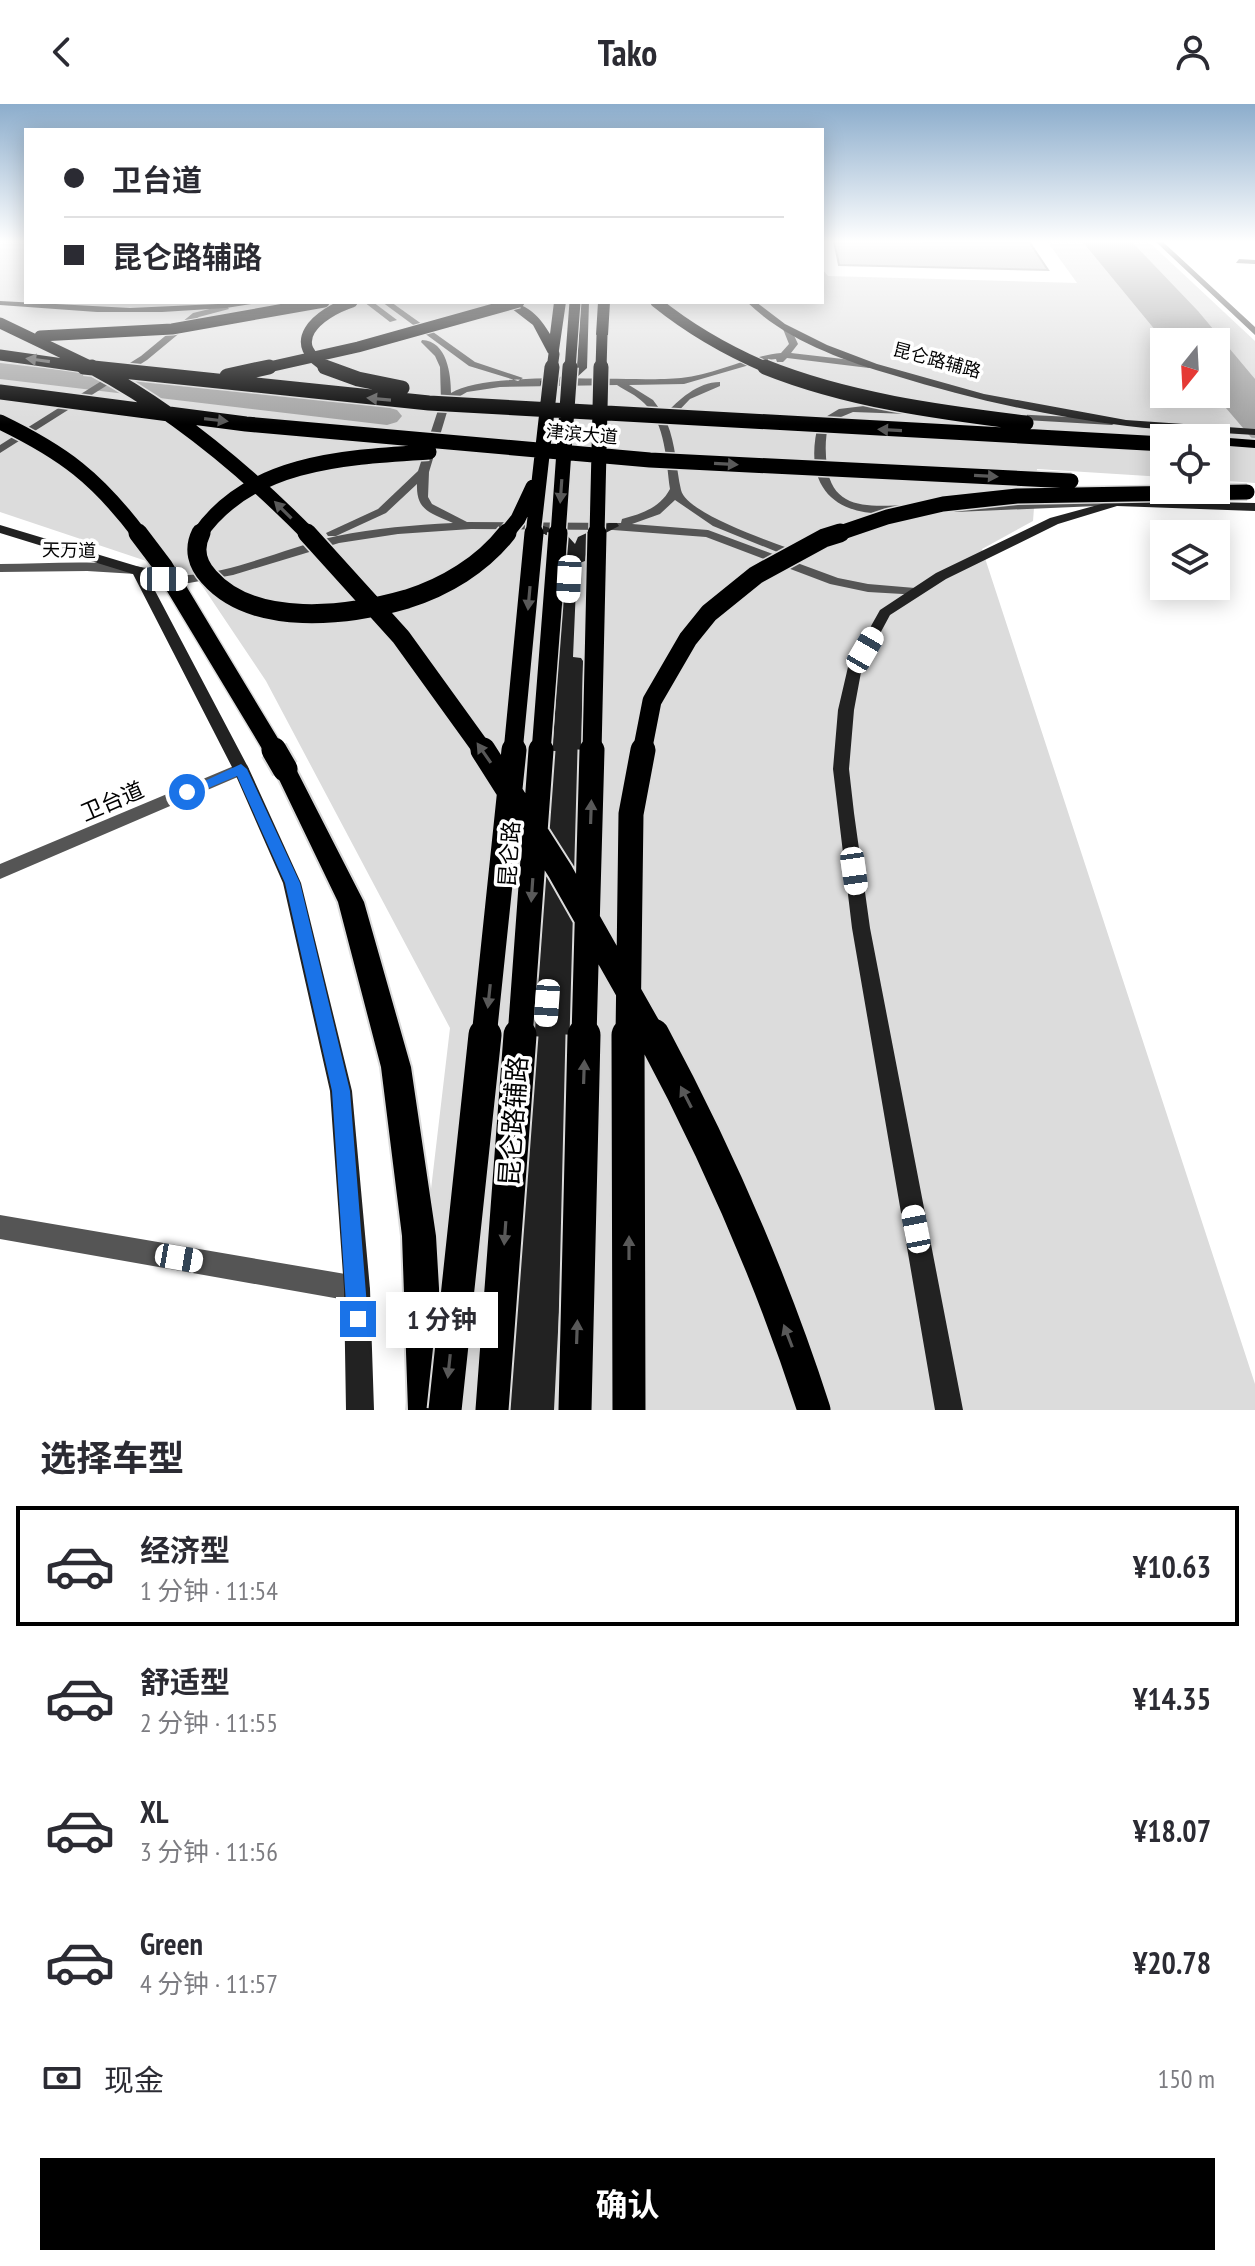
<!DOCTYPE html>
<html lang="zh">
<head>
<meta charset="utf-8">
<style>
	body { margin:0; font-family:"PT Sans Narrow","Noto Sans SC",sans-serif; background:#f7f7f7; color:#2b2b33; height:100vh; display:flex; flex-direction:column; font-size:30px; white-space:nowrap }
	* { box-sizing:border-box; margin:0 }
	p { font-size:26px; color:#7c7c81 }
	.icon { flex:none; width:44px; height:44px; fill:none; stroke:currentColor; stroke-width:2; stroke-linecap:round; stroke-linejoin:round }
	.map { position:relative; height:1306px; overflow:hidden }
	.side { display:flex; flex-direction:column; background:#fff; flex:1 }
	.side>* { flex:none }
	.hud { position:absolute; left:24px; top:24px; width:800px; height:176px; border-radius:0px; box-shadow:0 4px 20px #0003; display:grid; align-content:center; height:176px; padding:0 40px; background:#fff }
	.needle { width:52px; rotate:198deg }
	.buttons { position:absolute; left:1150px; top:224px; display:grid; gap:16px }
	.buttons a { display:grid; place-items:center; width:80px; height:80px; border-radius:0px; background:#fff; box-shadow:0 4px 20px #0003; font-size:40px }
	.end { position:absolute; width:36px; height:36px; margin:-18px; border:10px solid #1a73e8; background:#fff; box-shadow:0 0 0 4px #fff }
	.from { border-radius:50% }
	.bubble { position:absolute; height:56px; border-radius:0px; background:#fff; box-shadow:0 4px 20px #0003; font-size:26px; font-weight:700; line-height:56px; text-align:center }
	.car { position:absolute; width:24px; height:48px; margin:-24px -12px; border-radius:10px; box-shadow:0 0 6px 2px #0007; background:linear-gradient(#fff 24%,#345 0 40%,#fff 0 76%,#345 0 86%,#fff 0) }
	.hud b { display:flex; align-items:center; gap:28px; height:76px; font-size:30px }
	.hud b+b { border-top:2px solid #e1e1e2 }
	.hud i { width:20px; height:20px; background:#2b2b33 }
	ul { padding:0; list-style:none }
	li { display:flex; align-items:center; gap:24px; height:120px; margin:0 16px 12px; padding:0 24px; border:4px solid transparent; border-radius:0px }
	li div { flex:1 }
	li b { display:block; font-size:30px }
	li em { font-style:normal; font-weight:700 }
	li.current { border-color:#000 }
	li>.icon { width:72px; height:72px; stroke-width:1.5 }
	h2 { padding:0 40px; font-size:36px; line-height:96px }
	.pay { display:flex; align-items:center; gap:20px; height:88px; padding:0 40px; font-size:30px }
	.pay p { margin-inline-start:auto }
	.primary-button { display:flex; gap:16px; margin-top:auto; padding:16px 40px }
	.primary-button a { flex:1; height:92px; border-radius:0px; background:#000; color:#fff; font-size:32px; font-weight:700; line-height:92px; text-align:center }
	header { display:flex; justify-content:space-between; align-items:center; height:104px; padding:0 40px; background:#fff; font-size:36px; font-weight:700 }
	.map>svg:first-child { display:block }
</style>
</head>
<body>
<header><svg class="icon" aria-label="back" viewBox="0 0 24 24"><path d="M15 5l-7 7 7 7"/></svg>Tako<svg class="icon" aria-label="person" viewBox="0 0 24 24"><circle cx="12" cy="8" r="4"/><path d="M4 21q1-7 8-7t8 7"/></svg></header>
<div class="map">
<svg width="1255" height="1306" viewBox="0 0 1255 1306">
	<rect width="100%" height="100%" fill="#fff"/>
	<path fill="#dcdcdc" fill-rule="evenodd" d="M0,137H26V198H822V165L828,172L1077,179L1047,137H1148L1255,237V379L1216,376V334H1164V373L1037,365L1033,417L982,445L1255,1280V1306H405L450,924L266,577L197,474L0,408ZM1164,238H1216V290H1164Z"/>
	<path fill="#a3a3a3" d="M1082,137H1131L1198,207L1255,275V338L1214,290L1216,238H1165Z"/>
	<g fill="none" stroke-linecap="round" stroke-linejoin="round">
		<path fill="#a3a3a3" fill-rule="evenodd" d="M0,259L387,303L397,306L402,312L397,318L387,321L0,275Z"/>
	</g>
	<path fill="#c4c4c4" stroke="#999" stroke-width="2" d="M834,137L1030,139L1048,166L839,161Z"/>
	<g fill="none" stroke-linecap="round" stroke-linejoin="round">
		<defs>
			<path id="trunk" d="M503,198C526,198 539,211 550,230L554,198H566L558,253H550L533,221Z
				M598,198H610L608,231L602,235L596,231Z
				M1216,333L1255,336V344L1216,341V334H1211Z
				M285,657L293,660L296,665L364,798L411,963L436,1132L446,1306H408L402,1132L381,963L338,798L274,665L277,660Z"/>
		</defs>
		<use href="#trunk" stroke="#dbdbdb" stroke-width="4"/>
		<path fill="#555" fill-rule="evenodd" d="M1239,155L1255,156V160L1236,159Z
			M0,1111L357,1172L366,1176L370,1185L366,1194L357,1198L0,1135Z"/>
		<path fill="#555" fill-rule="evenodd" d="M1155,137H1162L1255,223V231Z
			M364,198H373L397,216L390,218Z
			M382,198H391L475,258L523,274L518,277L469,262Z
			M226,201L229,205L199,213L147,256L0,349V341L141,252L193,209Z
			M787,222L791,225L798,240L791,249L869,258L874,261L869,264L787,254L783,258H777L776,255L767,256L684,280L629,281L653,296L664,311C679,296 697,278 720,278V282L690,295L667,319C676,341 676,364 681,386C687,411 781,441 805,450V456H797L713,422L675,396L660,410L632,420L708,426L838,474L868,480L915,484L920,485V491L868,488L830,480L706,433L613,426L471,425L398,430L339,439L233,471L189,479H164L136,470L87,467L0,468V460C46,460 96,455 141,463C158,466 169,473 189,471C240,467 287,443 337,432C375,424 414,421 453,419C431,409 416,407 417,380L386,409L336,432H328L326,429L378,405L418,367L441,297L440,263L435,252L421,238L422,236C447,237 451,270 451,289C488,265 629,279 681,274C715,271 747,252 781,249L789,240L783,225ZM617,281C626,287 636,291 644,299C666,320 666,357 670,385C660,404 641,410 622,415L621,419L467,418L432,400L428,393L429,368L450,298L467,288L500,283Z
			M864,302L909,304L914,307L909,310L853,308L829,318C825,333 825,348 827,363C833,408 873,402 908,401L912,403V407C844,419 799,391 819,317L839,305Z
			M1012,310L1112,315L1117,318L1112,321L1008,315V311Z
			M1116,396L1122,399L1120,401L955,408L949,404L955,400Z
			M241,659L247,661L249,665L247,669L0,775V760Z"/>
		<path fill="#222" fill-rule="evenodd" d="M0,197L130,204L263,198L226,204L162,208H97L0,201Z
			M581,198H589L587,264L575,275L540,281V277L569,271L577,263Z
			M747,198H756L785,220L827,241L877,260L984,290L1126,316L1255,325V331C1212,328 1169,327 1127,322C1048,312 969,295 893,271C842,256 786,236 747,198Z
			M1116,396L1255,399V407L1117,402L1058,420L946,475L890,511L862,563L854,606L849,665L854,709L870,824L963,1306H935L852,824L833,665L838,606L848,563L880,506L936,469L1050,414Z
			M531,418L565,429L575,440L578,433L609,419H617L619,422L588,438L585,457L577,460L573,553L581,554L583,557L578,838L554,1306H506L541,836L565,445L556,434L527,425V419Z
			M0,421L143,464L249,665L301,779L352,987L370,1185L374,1306H346L344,1185L330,987L283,779L233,665L133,470L0,429Z"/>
		<use href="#trunk" fill="#000" fill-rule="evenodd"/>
		<defs>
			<path id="trunk-bridge-far4" d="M656,198C692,227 727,247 770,265
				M0,219L96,265
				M40,232L172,225L324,198
				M0,251L98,265
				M260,265L358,243L519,198
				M330,265C281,240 318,209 352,198
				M552,265L554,250
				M570,265L575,198
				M601,265L602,231"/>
			<path id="trunk-bridge-far3" d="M84,263L429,299L1164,340
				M92,263C173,306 245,366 309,431
				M325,263L358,275L402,284
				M765,263C847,296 938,308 1026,319
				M227,272L269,263
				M0,288L246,320L650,356L1071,377
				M0,318C64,349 97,374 140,431
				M199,431C249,357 347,353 429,348
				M505,431L518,415L533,383
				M533,431L552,263
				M558,431L570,263
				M597,431L601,263
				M834,431L887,413L943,400L1017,392L1247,388"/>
			<path id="trunk-bridge-far2" d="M138,429L163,462L275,648
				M201,429C193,445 197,460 209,473C254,524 348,512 407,495C445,483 482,461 507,429
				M307,429L401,533L484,648
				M513,648L534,429
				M541,648L558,429
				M592,648L597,429
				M642,648L652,597L688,535L709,509L756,471L824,434L840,429"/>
			<path id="trunk-bridge-far1" d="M274,646L285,665
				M483,646L560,767L654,933
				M484,933L514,646
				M520,933L541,646
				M584,933L592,646
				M628,933L631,710L643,646"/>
			<path id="trunk-bridge" d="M628,931L629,1306
				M653,931C718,1052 772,1176 814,1306
				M445,1306L485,931
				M492,1306L520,931
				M575,1306L584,931"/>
		</defs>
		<use href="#trunk-bridge-far4" stroke="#dbdbdb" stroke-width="13" stroke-linecap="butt"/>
		<use href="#trunk-bridge-far3" stroke="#dbdbdb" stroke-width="18" stroke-linecap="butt"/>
		<use href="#trunk-bridge-far2" stroke="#dbdbdb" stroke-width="22" stroke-linecap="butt"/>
		<use href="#trunk-bridge-far1" stroke="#dbdbdb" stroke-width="29" stroke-linecap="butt"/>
		<use href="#trunk-bridge" stroke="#dbdbdb" stroke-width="37" stroke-linecap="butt"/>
		<use href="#trunk-bridge-far4" stroke="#000" stroke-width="11"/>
		<use href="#trunk-bridge-far3" stroke="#000" stroke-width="15"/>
		<use href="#trunk-bridge-far2" stroke="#000" stroke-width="19"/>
		<use href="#trunk-bridge-far1" stroke="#000" stroke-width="25"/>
		<use href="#trunk-bridge" stroke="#000" stroke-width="33"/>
	</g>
	<defs><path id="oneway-solid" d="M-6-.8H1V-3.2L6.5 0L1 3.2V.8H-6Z" transform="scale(2)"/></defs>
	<g fill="#595959">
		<use href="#oneway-solid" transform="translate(38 256) rotate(-172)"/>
		<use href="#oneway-solid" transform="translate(379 295) rotate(-175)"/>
		<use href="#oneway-solid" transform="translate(216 316) rotate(7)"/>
		<use href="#oneway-solid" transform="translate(890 326) rotate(-177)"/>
		<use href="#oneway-solid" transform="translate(726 360) rotate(3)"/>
		<use href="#oneway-solid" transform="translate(986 372) rotate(3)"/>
		<use href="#oneway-solid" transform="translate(561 387) rotate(94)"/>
		<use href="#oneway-solid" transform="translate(283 406) rotate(-135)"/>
		<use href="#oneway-solid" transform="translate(529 494) rotate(95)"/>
		<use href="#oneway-solid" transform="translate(484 649) rotate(-125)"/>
		<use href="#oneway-solid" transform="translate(591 708) rotate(-88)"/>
		<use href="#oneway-solid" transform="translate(532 786) rotate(94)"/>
		<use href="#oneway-solid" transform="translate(489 892) rotate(96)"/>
		<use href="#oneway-solid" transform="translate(584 968) rotate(-88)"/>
		<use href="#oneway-solid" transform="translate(686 993) rotate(-117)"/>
		<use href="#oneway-solid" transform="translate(505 1129) rotate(94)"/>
		<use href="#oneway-solid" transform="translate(629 1144) rotate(-90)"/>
		<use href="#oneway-solid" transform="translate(577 1228) rotate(-88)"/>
		<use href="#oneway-solid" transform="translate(788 1232) rotate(-111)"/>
		<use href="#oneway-solid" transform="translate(449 1262) rotate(96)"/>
	</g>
	<linearGradient id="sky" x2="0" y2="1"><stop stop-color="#8cadcc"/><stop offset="0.43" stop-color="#fff"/><stop offset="1" stop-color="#fff" stop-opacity="0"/></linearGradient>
	<rect width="1255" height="320" fill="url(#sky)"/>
	<path fill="#1a73e8" d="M241,660L247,665L300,779L350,987L368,1215L365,1223L358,1226L350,1223L347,1215L332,987L285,779L237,672L187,693L181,688Z"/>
	<g text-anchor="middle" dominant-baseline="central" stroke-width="7" stroke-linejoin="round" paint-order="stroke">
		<g font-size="18" fill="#000" stroke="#fff">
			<text transform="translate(937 256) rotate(15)">昆仑路辅路</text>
			<text transform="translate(582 330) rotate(5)">津滨大道</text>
			<text transform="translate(69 446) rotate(1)">天万道</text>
		</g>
		<g font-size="22" fill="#000" stroke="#fff">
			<text transform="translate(112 697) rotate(-23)">卫台道</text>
			<text transform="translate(509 750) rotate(-86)">昆仑路</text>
		</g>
		<g font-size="26" fill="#000" stroke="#fff">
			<text transform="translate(513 1017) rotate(-86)">昆仑路辅路</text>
		</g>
	</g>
</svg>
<div class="buttons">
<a><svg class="needle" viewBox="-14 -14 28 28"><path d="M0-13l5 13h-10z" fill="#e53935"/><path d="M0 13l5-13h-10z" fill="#7c7c81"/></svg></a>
<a><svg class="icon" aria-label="locate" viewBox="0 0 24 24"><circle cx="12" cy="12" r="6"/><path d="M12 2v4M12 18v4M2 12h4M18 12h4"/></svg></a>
<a><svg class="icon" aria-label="layers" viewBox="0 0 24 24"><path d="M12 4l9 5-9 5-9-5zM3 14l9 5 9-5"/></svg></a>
</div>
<i class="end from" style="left:187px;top:688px"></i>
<i class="end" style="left:358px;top:1215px"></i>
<div class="bubble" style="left:386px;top:1188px;width:112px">1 分钟</div>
<i class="car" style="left:164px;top:475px;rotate:90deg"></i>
<i class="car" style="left:569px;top:475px;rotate:183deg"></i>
<i class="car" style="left:865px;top:546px;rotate:30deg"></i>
<i class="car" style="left:854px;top:767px;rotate:172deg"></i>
<i class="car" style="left:547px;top:899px;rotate:184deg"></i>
<i class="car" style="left:916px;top:1125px;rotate:349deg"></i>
<i class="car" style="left:179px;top:1154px;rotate:100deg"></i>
<div class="hud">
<b><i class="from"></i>卫台道</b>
<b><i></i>昆仑路辅路</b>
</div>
</div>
<section class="side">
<h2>选择车型</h2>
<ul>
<li class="current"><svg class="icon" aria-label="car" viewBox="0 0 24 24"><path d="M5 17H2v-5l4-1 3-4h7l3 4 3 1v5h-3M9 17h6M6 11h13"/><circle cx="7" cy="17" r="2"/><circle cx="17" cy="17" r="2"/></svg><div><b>经济型</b><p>1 分钟 · 11:54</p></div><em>¥10.63</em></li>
<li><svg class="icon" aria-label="car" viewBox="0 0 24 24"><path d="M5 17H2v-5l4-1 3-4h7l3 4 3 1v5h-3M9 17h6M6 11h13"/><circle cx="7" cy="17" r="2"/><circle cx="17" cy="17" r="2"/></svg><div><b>舒适型</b><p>2 分钟 · 11:55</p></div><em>¥14.35</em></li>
<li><svg class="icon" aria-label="car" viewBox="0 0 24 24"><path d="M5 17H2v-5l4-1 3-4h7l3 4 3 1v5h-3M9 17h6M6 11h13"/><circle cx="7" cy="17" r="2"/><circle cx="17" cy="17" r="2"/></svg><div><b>XL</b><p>3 分钟 · 11:56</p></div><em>¥18.07</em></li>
<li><svg class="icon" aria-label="car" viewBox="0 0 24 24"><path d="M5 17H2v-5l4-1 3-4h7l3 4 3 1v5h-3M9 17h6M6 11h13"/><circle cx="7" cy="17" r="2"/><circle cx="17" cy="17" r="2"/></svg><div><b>Green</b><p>4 分钟 · 11:57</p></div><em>¥20.78</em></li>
</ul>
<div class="pay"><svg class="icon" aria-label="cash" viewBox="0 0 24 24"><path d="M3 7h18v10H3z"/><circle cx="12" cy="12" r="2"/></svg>现金<p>150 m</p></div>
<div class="primary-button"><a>确认</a></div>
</section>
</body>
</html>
